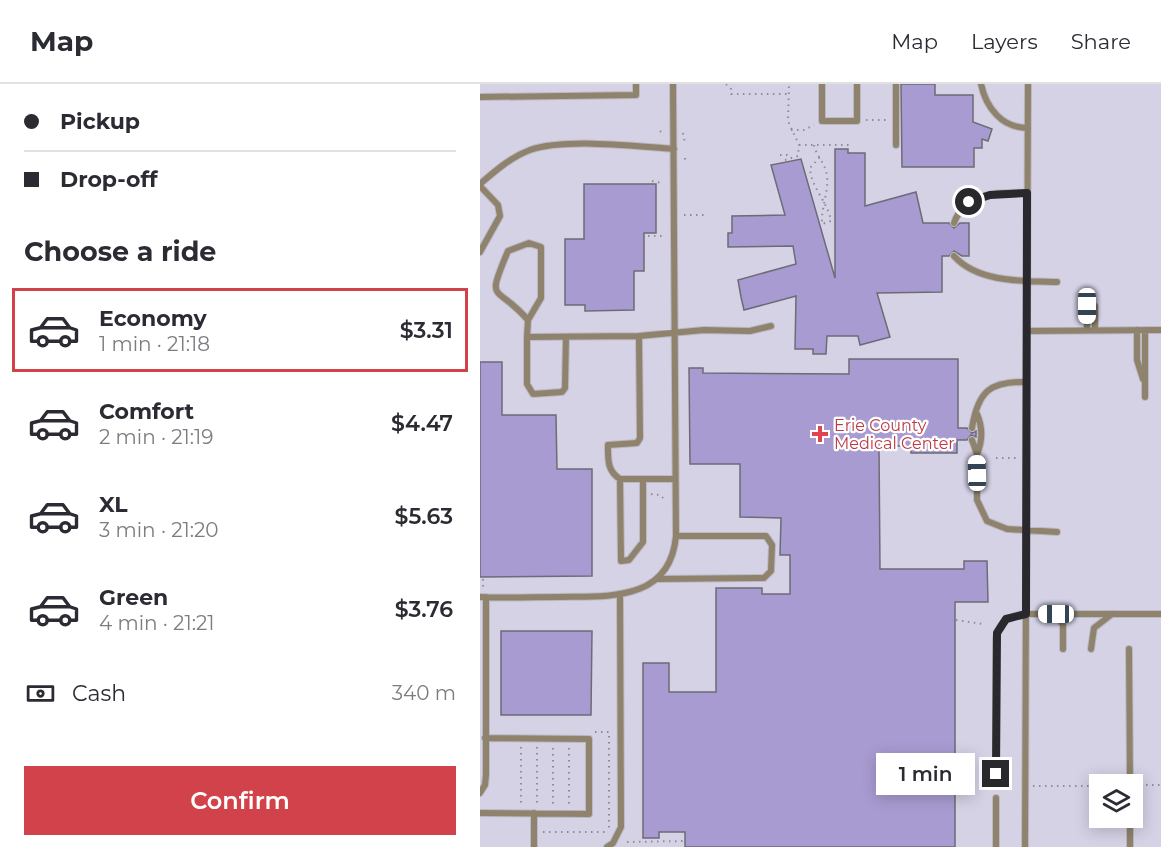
<!DOCTYPE html>
<html lang="en">
<head>
<meta charset="utf-8">
<style>
	body { margin:0; font-family:Montserrat,sans-serif; background:#f2f2f3; color:#2b2b33; height:100vh; display:flex; flex-direction:column; font-size:22px; white-space:nowrap }
	* { box-sizing:border-box; margin:0 }
	p { font-size:20px; color:#7c7c81 }
	.icon { flex:none; width:33px; height:33px; fill:none; stroke:currentColor; stroke-width:2; stroke-linecap:round; stroke-linejoin:round }
	.map { position:relative; flex:1; overflow:hidden }
	.panel { display:flex; flex-direction:column; background:#fff; width:480px }
	.panel>* { flex:none }
	.banner { display:grid; align-content:center; height:132px; padding:0 24px; background:#fff }
	.fabs { position:absolute; left:609px; top:690px; display:grid; gap:12px }
	.fabs a { display:grid; place-items:center; width:54px; height:54px; border-radius:0px; background:#fff; box-shadow:0 3px 15px #0003; font-size:30px }
	.end { position:absolute; width:27px; height:27px; margin:-14px; border:8px solid #29282d; background:#fff; box-shadow:0 0 0 3px #fff }
	.from { border-radius:50% }
	.bubble { position:absolute; height:42px; border-radius:0px; background:#fff; box-shadow:0 3px 15px #0003; font-size:20px; font-weight:600; line-height:42px; text-align:center }
	.car { position:absolute; width:18px; height:36px; margin:-18px -9px; border-radius:8px; box-shadow:0 0 4px 2px #0007; background:linear-gradient(#fff 24%,#345 0 40%,#fff 0 76%,#345 0 86%,#fff 0) }
	.banner b { display:flex; align-items:center; gap:21px; height:57px; font-size:22px }
	.banner b+b { border-top:2px solid #e1e1e2 }
	.banner i { width:15px; height:15px; background:#2b2b33 }
	ul { padding:0; list-style:none }
	li { display:flex; align-items:center; gap:18px; height:84px; margin:0 12px 9px; padding:0 12px; border:3px solid transparent; border-radius:0px }
	li div { flex:1 }
	li b { display:block; font-size:22px }
	li em { font-style:normal; font-weight:600 }
	li.selected { border-color:#d2424a }
	li>.icon { width:54px; height:54px; stroke-width:1.5 }
	h2 { padding:0 24px; font-size:27px; line-height:72px }
	.pay { display:flex; align-items:center; gap:15px; height:66px; padding:0 24px; font-size:22px }
	.pay p { margin-inline-start:auto }
	.cta { display:flex; gap:12px; margin-top:auto; padding:12px 24px }
	.cta a { flex:1; height:69px; border-radius:0px; background:#d2424a; color:#fff; font-size:24px; font-weight:600; line-height:69px; text-align:center }
	header { display:flex; align-items:center; gap:36px; box-sizing:border-box; height:84px; padding:0 30px; background:#fff; border-bottom:2px solid #e1e1e2 }
	header strong { font-size:28px }
	nav { display:flex; gap:33px; margin-inline-start:auto; font-size:21px }
	main { display:flex; flex:1; min-height:0 }
	.map>svg:first-child { display:block }
</style>
</head>
<body>
<header>
<strong>Map</strong>
<nav><a>Map</a><a>Layers</a><a>Share</a></nav>
</header>
<main>
<section class="panel">
<div class="banner">
<b><i class="from"></i>Pickup</b>
<b><i></i>Drop-off</b>
</div>
<h2>Choose a ride</h2>
<ul>
<li class="selected"><svg class="icon" aria-label="car" viewBox="0 0 24 24"><path d="M5 17H2v-5l4-1 3-4h7l3 4 3 1v5h-3M9 17h6M6 11h13"/><circle cx="7" cy="17" r="2"/><circle cx="17" cy="17" r="2"/></svg><div><b>Economy</b><p>1 min · 21:18</p></div><em>$3.31</em></li>
<li><svg class="icon" aria-label="car" viewBox="0 0 24 24"><path d="M5 17H2v-5l4-1 3-4h7l3 4 3 1v5h-3M9 17h6M6 11h13"/><circle cx="7" cy="17" r="2"/><circle cx="17" cy="17" r="2"/></svg><div><b>Comfort</b><p>2 min · 21:19</p></div><em>$4.47</em></li>
<li><svg class="icon" aria-label="car" viewBox="0 0 24 24"><path d="M5 17H2v-5l4-1 3-4h7l3 4 3 1v5h-3M9 17h6M6 11h13"/><circle cx="7" cy="17" r="2"/><circle cx="17" cy="17" r="2"/></svg><div><b>XL</b><p>3 min · 21:20</p></div><em>$5.63</em></li>
<li><svg class="icon" aria-label="car" viewBox="0 0 24 24"><path d="M5 17H2v-5l4-1 3-4h7l3 4 3 1v5h-3M9 17h6M6 11h13"/><circle cx="7" cy="17" r="2"/><circle cx="17" cy="17" r="2"/></svg><div><b>Green</b><p>4 min · 21:21</p></div><em>$3.76</em></li>
</ul>
<div class="pay"><svg class="icon" aria-label="cash" viewBox="0 0 24 24"><path d="M3 7h18v10H3z"/><circle cx="12" cy="12" r="2"/></svg>Cash<p>340 m</p></div>
<div class="cta"><a>Confirm</a></div>
</section>
<div class="map">
<svg width="681" height="763" viewBox="0 0 681 763">
	<rect width="100%" height="100%" fill="#e0ddea"/>
	<path fill="#d5d2e6" fill-rule="evenodd" d="M0,0H681V763H0ZM620,700H652V734H620Z"/>
	<path fill="#a89bd1" stroke="#6d6b76" stroke-width="1.5" d="M421,0H455V11H493V38L512,45L508,57L502,55V64H494V83H422Z
		M355,65H368V69H385V122L436,108L443,139H469L474,144L480,139H489V172H482L474,167L469,172H462V208L397,209L410,253L380,261L378,252H347L346,270H333V265H315L316,212L264,226L261,213L258,196L316,180L313,162L248,163V149H252V132L305,131L291,81L321,75L355,194Z
		M104,100H176V149H164V187H154V226L105,227V221H85V155H104Z
		M369,275H478V344H487L492,349L496,347V353L491,351L487,356H477V369H431V362H399L400,485H484V477H507L508,518H475V763H205V748H179V754H163V579H189V608H236V504H282V510H310V471H300L301,434L260,433V380H210L209,284H223V289L369,290Z
		M0,278H22V331H76L77,385H112V492L0,493Z
		M21,547H112L111,631H21Z"/>
	<g fill="none" stroke-linecap="round" stroke-linejoin="round">
		<defs>
			<path id="service" d="M342,0V37H377V0
				M416,0V61
				M501,0C506,24 522,44 548,44
				M0,13L156,11V0
				M0,100C15,87 31,73 50,66C85,54 156,62 194,65
				M0,102L18,121L20,132L0,168
				M474,139C485,108 519,108 547,109
				M474,172C498,199 544,197 577,198
				M610,218L615,222V246
				M607,246V222L610,218
				M657,246V276L663,295
				M665,246V313
				M547,247L681,246
				M159,252L224,246L270,247L291,242
				M47,253L48,236L61,214V163L49,159L28,167C5,221 16,199 48,236
				M86,253L85,304L82,308L53,310L47,300V253L159,252L160,354L157,359L128,361C128,375 127,387 140,395H195
				M492,344C498,307 510,297 547,298
				M492,356L497,370V416L507,437L527,445L577,448
				M497,370C503,356 503,344 497,330
				M140,395L141,477L149,476L163,458V396
				M177,495L277,494H284L291,487L292,461L286,452H196
				M0,513C26,514 53,513 79,513C128,512 190,518 196,452L193,0
				M576,530L583,541V565
				M611,565L614,544L632,530
				M649,565L650,700
				M516,690V556C518,538 529,531 546,530H681
				M0,709L5,701L6,691V513
				M516,714V763
				M0,729L109,730V655L5,654
				M54,729V763
				M650,734V763
				M127,763L133,759L141,743L140,512
				M545,763L548,0"/>
		</defs>
		<use href="#service" stroke="#bbb9c4" stroke-width="8"/>
		<path stroke="#8e8c96" stroke-width="2" stroke-dasharray="1.5 4.5" stroke-linecap="butt" d="M246,0L251,5V10H308
			M386,36H407
			M311,46H324L334,41
			M180,47L182,49
			M203,49L205,59
			M319,61H370
			M334,61C336,72 346,80 347,92C349,107 341,123 342,140L351,137C348,118 331,104 330,84L340,73
			M300,71H307L310,74
			M205,74V76
			M305,76L318,72L319,61L308,37L309,0
			M172,97L182,99
			M204,131H228
			M168,152H184
			M516,374H537
			M171,410L180,411L186,417
			M3,495V503
			M476,536L503,540
			M115,648H129V745
			M41,663V721
			M57,663V721
			M73,664V721
			M89,664V721
			M660,701H681
			M553,702H620
			M63,748H129
			M147,758L204,757"/>
		<use href="#service" stroke="#8f836d" stroke-width="6"/>
	</g>
	<g fill="none" stroke-linecap="round" stroke-linejoin="round">
		<path stroke="#29282d" stroke-width="8" d="M489,118L510,111L547,109L546,530L526,535L517,549L516,690"/>
	</g>
	<path fill="#e0444e" stroke="#fff" stroke-width="2" d="M337 341h6v6h6v6h-6v6h-6v-6h-6v-6h6z"/>
	<g text-anchor="middle" dominant-baseline="central" stroke-width="4.5" stroke-linejoin="round" paint-order="stroke">
		<g font-size="16" fill="#be3a42" stroke="#fff" text-anchor="start">
			<text x="354" y="341">Erie County<tspan x="354" dy="18">Medical Center</tspan></text>
		</g>
	</g>
</svg>
<div class="fabs">
<a><svg class="icon" aria-label="layers" viewBox="0 0 24 24"><path d="M12 4l9 5-9 5-9-5zM3 14l9 5 9-5"/></svg></a>
</div>
<i class="end from" style="left:489px;top:118px"></i>
<i class="end" style="left:516px;top:690px"></i>
<div class="bubble" style="left:396px;top:669px;width:99px">1 min</div>
<i class="car" style="left:607px;top:222px;rotate:180deg"></i>
<i class="car" style="left:497px;top:389px;rotate:359deg"></i>
<i class="car" style="left:576px;top:530px;rotate:270deg"></i>
</div>
</main>
</body>
</html>
